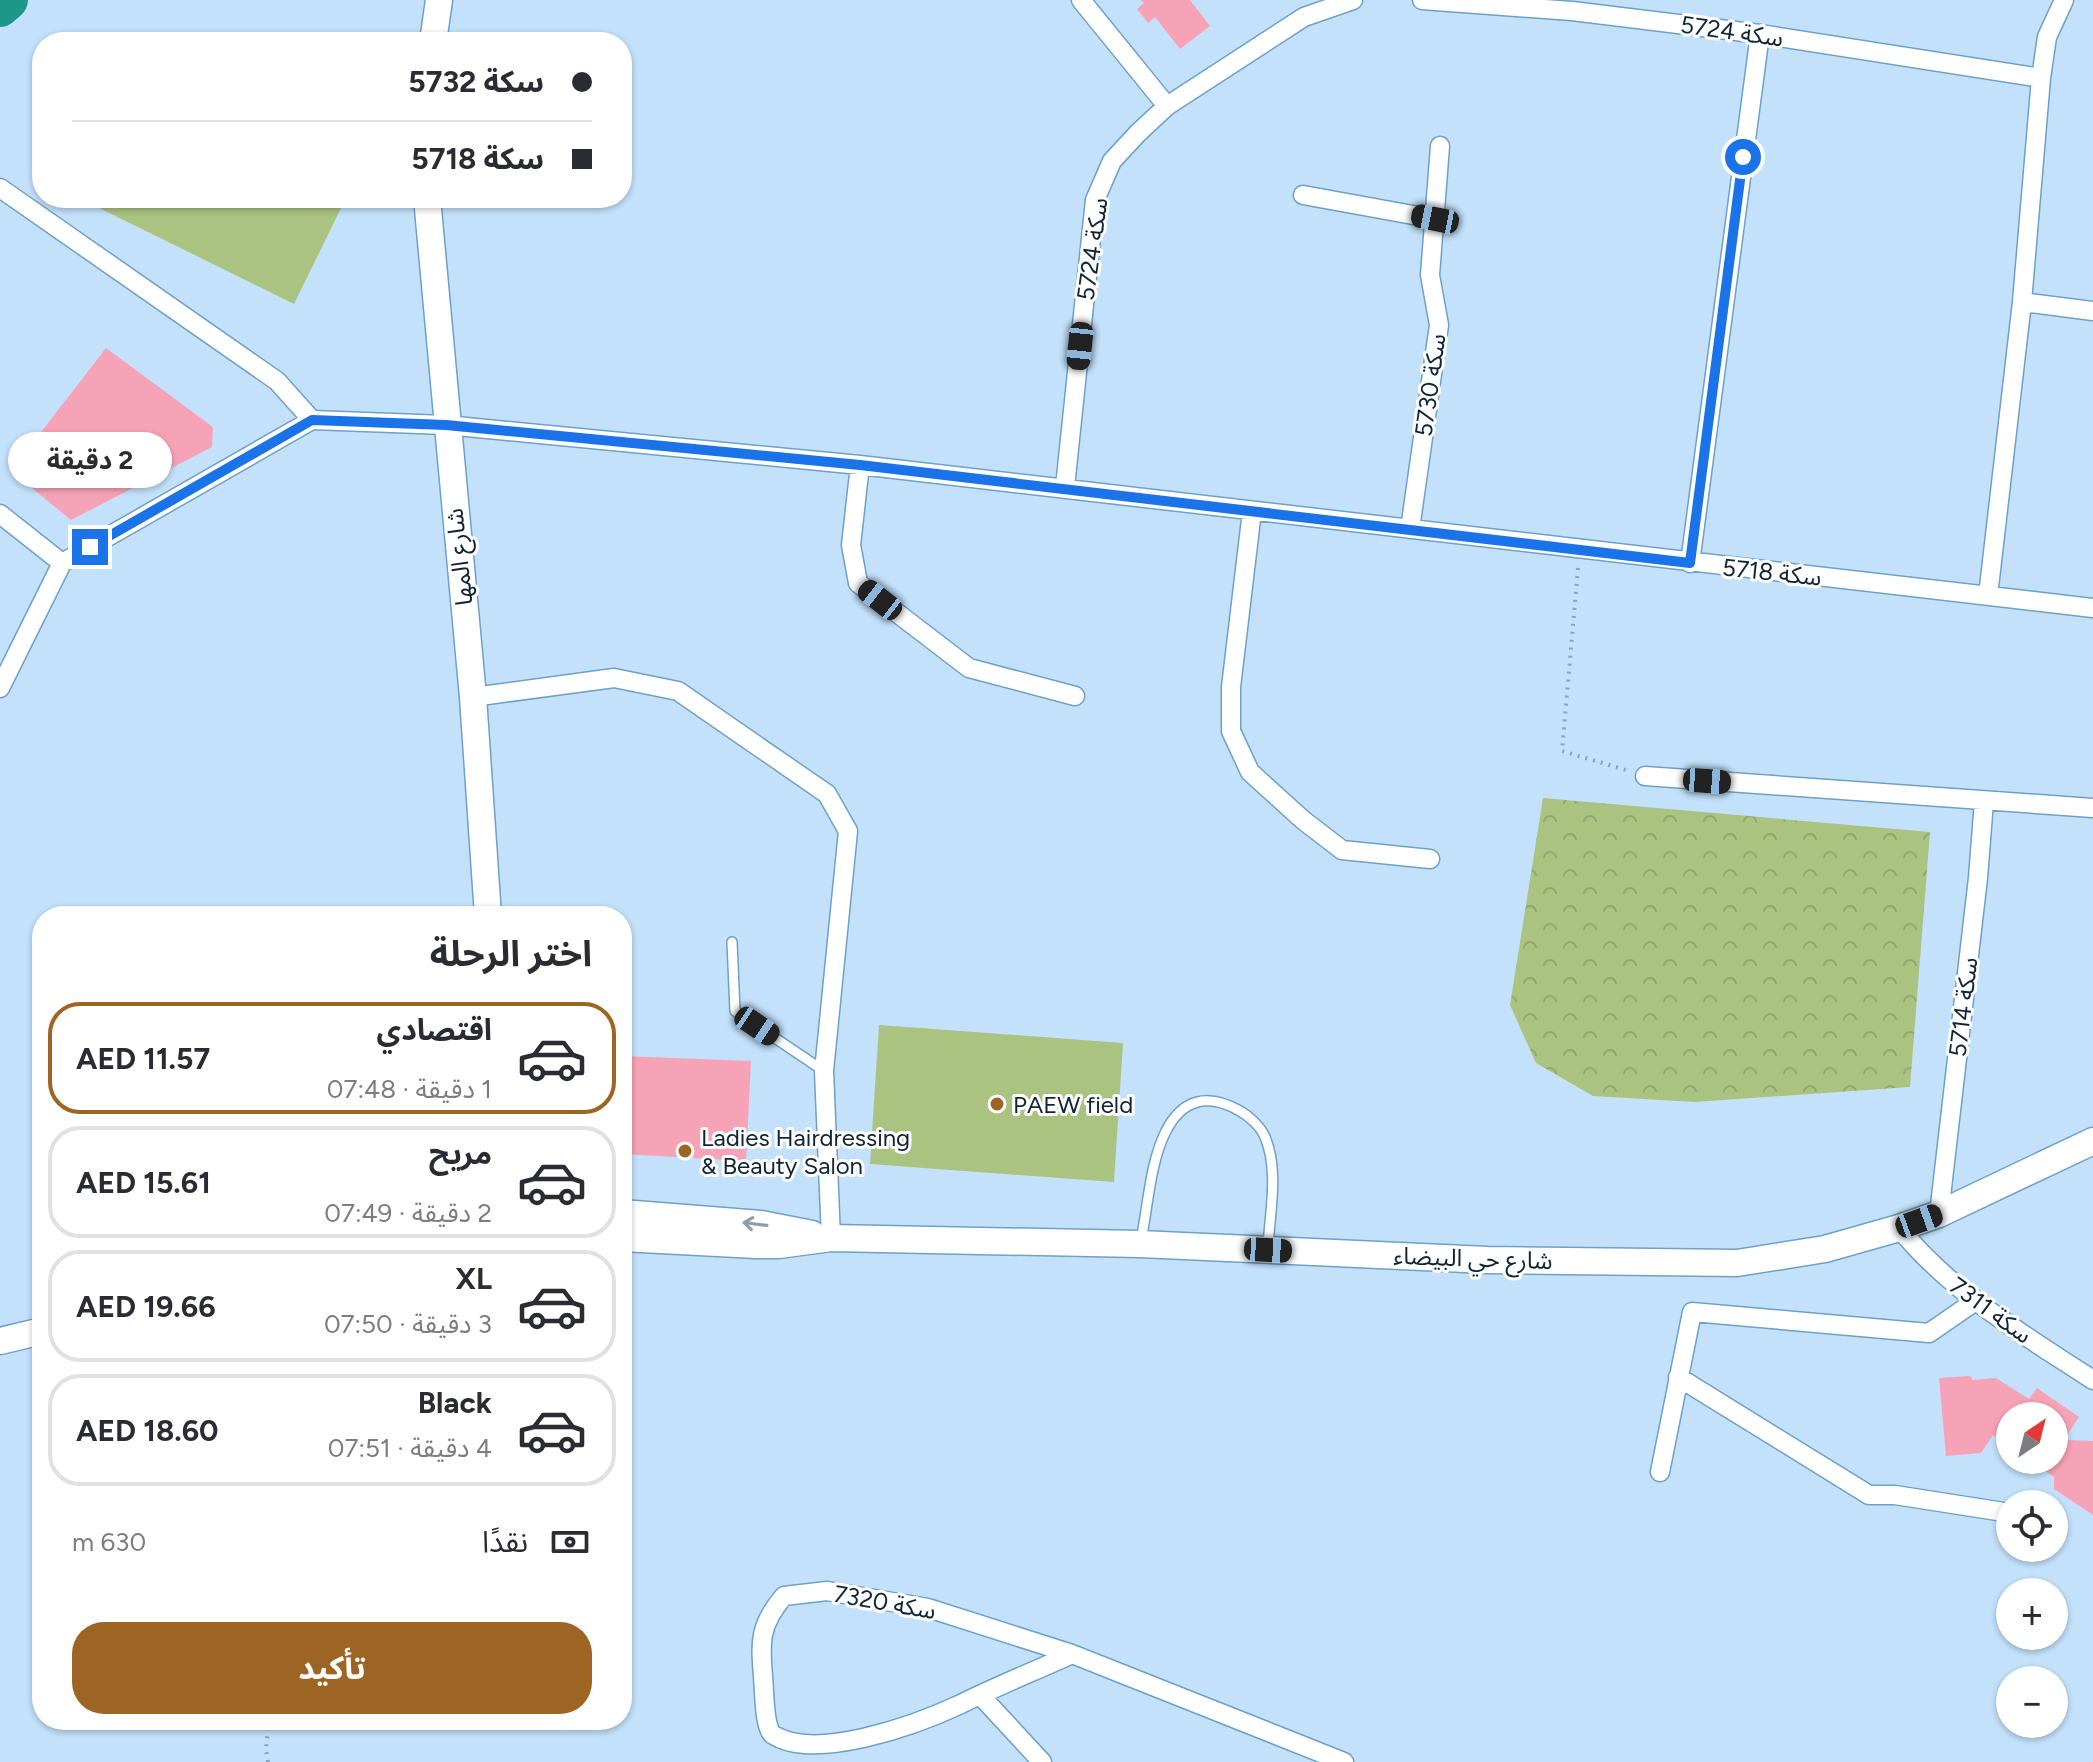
<!DOCTYPE html>
<html lang="ar">
<head>
<meta charset="utf-8">
<style>
	body { margin:0; font-family:Figtree,"Noto Sans Arabic",sans-serif; background:#f7f7f7; color:#2b2b33; direction:rtl; height:100vh; display:flex; flex-direction:column; font-size:30px; white-space:nowrap }
	* { box-sizing:border-box; margin:0 }
	p { font-size:26px; color:#7c7c81 }
	.icon { flex:none; width:44px; height:44px; fill:none; stroke:currentColor; stroke-width:2; stroke-linecap:round; stroke-linejoin:round }
	.map { position:relative; flex:1; overflow:hidden; direction:ltr }
	.drawer { position:absolute; left:32px; top:906px; width:600px; height:824px; display:flex; flex-direction:column; background:#fff; border-radius:32px; box-shadow:0 2px 6px #0004; direction:rtl }
	.drawer>* { flex:none }
	.hud { position:absolute; left:32px; top:32px; width:600px; height:176px; border-radius:32px; box-shadow:0 2px 6px #0004; direction:rtl; display:grid; align-content:center; height:176px; padding:0 40px; background:#fff }
	.needle { width:52px; rotate:35deg }
	.tools { position:absolute; left:1996px; top:1402px; display:grid; gap:16px }
	.tools a { display:grid; place-items:center; width:72px; height:72px; border-radius:50%; background:#fff; box-shadow:0 2px 6px #0004; font-size:40px }
	.end { position:absolute; width:36px; height:36px; margin:-18px; border:10px solid #1a73e8; background:#fff; box-shadow:0 0 0 4px #fff }
	.from { border-radius:50% }
	.bubble { position:absolute; height:56px; border-radius:28px; background:#fff; box-shadow:0 2px 6px #0004; font-size:26px; font-weight:700; line-height:56px; text-align:center; direction:rtl }
	.car { position:absolute; width:24px; height:48px; margin:-24px -12px; border-radius:10px; box-shadow:0 0 6px 2px #0007; background:linear-gradient(#222 24%,#8ab4d8 0 40%,#222 0 76%,#8ab4d8 0 86%,#222 0) }
	.hud b { display:flex; align-items:center; gap:28px; height:76px; font-size:30px }
	.hud b+b { border-top:2px solid #e1e1e2 }
	.hud i { width:20px; height:20px; background:#2b2b33 }
	ul { padding:0; list-style:none }
	li { display:flex; align-items:center; gap:24px; height:112px; margin:0 16px 12px; padding:0 24px; border:4px solid #e1e1e2; border-radius:32px }
	li div { flex:1 }
	li b { display:block; font-size:30px }
	li em { font-style:normal; font-weight:700 }
	li.current { border-color:#9e6424 }
	li>.icon { width:72px; height:72px; stroke-width:1.5 }
	h2 { padding:0 40px; font-size:36px; line-height:96px }
	.pay { display:flex; align-items:center; gap:20px; height:88px; padding:0 40px; font-size:30px }
	.pay p { margin-inline-start:auto }
	.action { display:flex; gap:16px; margin-top:auto; padding:16px 40px }
	.action a { flex:1; height:92px; border-radius:32px; background:#9e6424; color:#fff; font-size:32px; font-weight:700; line-height:92px; text-align:center }
	.map>svg:first-child { display:block }
</style>
</head>
<body>
<div class="map">
<svg width="2093" height="1762" viewBox="0 0 2093 1762">
	<defs>
		<pattern id="park-crowns" width="20" height="18" patternUnits="userSpaceOnUse" patternTransform="scale(2)"><rect width="20" height="18" fill="#abc380"/><path d="M2 6a3 3 0 1 1 6 0M12 15a3 3 0 1 1 6 0" fill="none" stroke="#92a76f"/></pattern>
	</defs>
	<rect width="100%" height="100%" fill="#c3e1fb"/>
	<path fill="#abc380" d="M79,198H346L294,304Z
		M879,1025L1123,1043L1114,1182L870,1164Z"/>
	<path fill="url(#park-crowns)" d="M1543,798L1930,832L1910,1087L1695,1102L1593,1096L1536,1063L1510,1005Z"/>
	<g fill="none" stroke-linecap="round" stroke-linejoin="round">
		<path stroke="#1e978b" stroke-width="40" d="M0,7L8,0"/>
	</g>
	<path fill="#f7a3b7" d="M1141,0H1190L1210,26L1180,49L1155,17L1148,23L1137,9L1144,3Z
		M106,348L213,427L212,447L71,520L11,471Z
		M622,1056L751,1061L746,1161L622,1154Z
		M1970,1376L1973,1380L1996,1378L2029,1399L2037,1388L2079,1417L2064,1440L2093,1441V1515L2054,1489V1477L2030,1460H2054V1416H2010V1446L1993,1435L1981,1453L1946,1456L1939,1378Z"/>
	<g fill="none" stroke-linecap="round" stroke-linejoin="round">
		<defs>
			<path id="lane" d="M732,942L735,1011L824,1071
				M1141,1240C1148,1206 1150,1164 1165,1133C1182,1098 1208,1093 1240,1111C1249,1116 1261,1127 1265,1137C1279,1170 1270,1212 1268,1246"/>
			<path id="street" d="M1081,0L1167,106
				M1422,0L1572,11L1760,34L2041,78
				M0,188L277,381L312,420
				M1303,195L1435,219
				M2022,302L2093,311
				M860,465L851,545L858,583L969,668L1075,696
				M1065,487L1095,200L1112,161L1138,133L1167,106L1304,17L1353,0
				M1252,511L1231,687V731L1250,772L1303,820L1342,850L1430,859
				M0,514L62,563
				M1410,529L1439,325L1430,275L1440,146
				M1690,563L1760,34
				M1988,596L2022,302L2041,78L2047,37L2064,0
				M0,688L62,563L312,420L446,425L860,465L2093,608
				M473,697L614,678L678,691L827,794L848,831L824,1071L831,1238
				M1645,776L2093,808
				M1939,1214L1978,878L1984,801
				M1899,1228C1952,1293 2024,1335 2093,1380
				M1678,1377L1869,1495H1895L2010,1513
				M1660,1472L1692,1312L1929,1333L1974,1302
				M1072,1654C1035,1671 997,1686 961,1704C914,1726 813,1762 772,1734C765,1725 765,1704 764,1692C762,1650 754,1631 784,1596L827,1591L928,1608L1072,1654L1344,1762
				M980,1695L1042,1762"/>
			<path id="secondary" d="M433,42L439,0
				M427,198L473,697L488,916
				M622,1213L761,1224L812,1234
				M622,1238L756,1245H779L831,1238L1140,1244L1487,1260L1737,1263L1825,1249L1899,1228L1939,1214L2093,1141
				M0,1341L42,1331"/>
		</defs>
		<use href="#lane" stroke="#6ea0c8" stroke-width="12"/>
		<use href="#street" stroke="#6ea0c8" stroke-width="21"/>
		<use href="#secondary" stroke="#6ea0c8" stroke-width="29"/>
		<path stroke="#89a4ba" stroke-width="4" stroke-dasharray="2 6" stroke-linecap="butt" d="M1578,568L1562,751L1626,770
			M268,1762L266,1749L269,1720"/>
		<use href="#lane" stroke="#fff" stroke-width="9"/>
		<use href="#street" stroke="#fff" stroke-width="18"/>
		<use href="#secondary" stroke="#fff" stroke-width="26"/>
	</g>
	<defs><path id="oneway-shaft" d="M-6 0H5M1.5-3L5.5 0L1.5 3" fill="none" stroke-width="1.6" stroke-linecap="round" stroke-linejoin="round" transform="scale(2)"/></defs>
	<use stroke="#939ca4" href="#oneway-shaft" transform="translate(755 1224) rotate(-173)"/>
	<g fill="none" stroke-linecap="round" stroke-linejoin="round">
		<path stroke="#1a73e8" stroke-width="10" d="M90,547L312,420L446,425L860,465L1690,563L1743,157"/>
	</g>
	<g fill="#9e6424" stroke="#fefefe" stroke-width="3">
		<circle cx="997" cy="1104" r="8"/>
		<circle cx="685" cy="1151" r="8"/>
	</g>
	<g text-anchor="middle" dominant-baseline="central" stroke-width="6" stroke-linejoin="round" paint-order="stroke">
		<g font-size="24" fill="#102434" stroke="#fefefe">
			<text transform="translate(1732 31) rotate(8)">سكة 5724</text>
			<text transform="translate(1092 249) rotate(-82)">سكة 5724</text>
			<text transform="translate(1430 385) rotate(-82)">سكة 5730</text>
			<text transform="translate(459 557) rotate(-96)">شارع المها</text>
			<text transform="translate(1772 572) rotate(6)">سكة 5718</text>
			<text transform="translate(1963 1007) rotate(-83)">سكة 5714</text>
			<text transform="translate(1473 1258) rotate(2)">شارع حي البيضاء</text>
			<text transform="translate(1991 1310) rotate(36)">سكة 7311</text>
			<text transform="translate(885 1602) rotate(10)">سكة 7320</text>
		</g>
		<g font-size="24" fill="#102434" stroke="#fefefe" text-anchor="start">
			<text x="1013" y="1104">PAEW field</text>
			<text x="701" y="1137">Ladies Hairdressing<tspan x="701" dy="28">&amp; Beauty Salon</tspan></text>
		</g>
	</g>
</svg>
<div class="tools">
<a><svg class="needle" viewBox="-14 -14 28 28"><path d="M0-13l5 13h-10z" fill="#e53935"/><path d="M0 13l5-13h-10z" fill="#7c7c81"/></svg></a>
<a><svg class="icon" aria-label="locate" viewBox="0 0 24 24"><circle cx="12" cy="12" r="6"/><path d="M12 2v4M12 18v4M2 12h4M18 12h4"/></svg></a>
<a>+</a>
<a>−</a>
</div>
<i class="end from" style="left:1743px;top:157px"></i>
<i class="end" style="left:90px;top:547px"></i>
<div class="bubble" style="left:8px;top:432px;width:164px">2 دقيقة</div>
<i class="car" style="left:1435px;top:219px;rotate:281deg"></i>
<i class="car" style="left:1080px;top:346px;rotate:186deg"></i>
<i class="car" style="left:880px;top:600px;rotate:308deg"></i>
<i class="car" style="left:1707px;top:781px;rotate:94deg"></i>
<i class="car" style="left:757px;top:1026px;rotate:124deg"></i>
<i class="car" style="left:1919px;top:1221px;rotate:70deg"></i>
<i class="car" style="left:1268px;top:1250px;rotate:93deg"></i>
<div class="hud">
<b><i class="from"></i>سكة 5732</b>
<b><i></i>سكة 5718</b>
</div>
<section class="drawer">
<h2>اختر الرحلة</h2>
<ul>
<li class="current"><svg class="icon" aria-label="car" viewBox="0 0 24 24"><path d="M5 17H2v-5l4-1 3-4h7l3 4 3 1v5h-3M9 17h6M6 11h13"/><circle cx="7" cy="17" r="2"/><circle cx="17" cy="17" r="2"/></svg><div><b>اقتصادي</b><p>1 دقيقة · 07:48</p></div><em>AED 11.57</em></li>
<li><svg class="icon" aria-label="car" viewBox="0 0 24 24"><path d="M5 17H2v-5l4-1 3-4h7l3 4 3 1v5h-3M9 17h6M6 11h13"/><circle cx="7" cy="17" r="2"/><circle cx="17" cy="17" r="2"/></svg><div><b>مريح</b><p>2 دقيقة · 07:49</p></div><em>AED 15.61</em></li>
<li><svg class="icon" aria-label="car" viewBox="0 0 24 24"><path d="M5 17H2v-5l4-1 3-4h7l3 4 3 1v5h-3M9 17h6M6 11h13"/><circle cx="7" cy="17" r="2"/><circle cx="17" cy="17" r="2"/></svg><div><b>XL</b><p>3 دقيقة · 07:50</p></div><em>AED 19.66</em></li>
<li><svg class="icon" aria-label="car" viewBox="0 0 24 24"><path d="M5 17H2v-5l4-1 3-4h7l3 4 3 1v5h-3M9 17h6M6 11h13"/><circle cx="7" cy="17" r="2"/><circle cx="17" cy="17" r="2"/></svg><div><b>Black</b><p>4 دقيقة · 07:51</p></div><em>AED 18.60</em></li>
</ul>
<div class="pay"><svg class="icon" aria-label="cash" viewBox="0 0 24 24"><path d="M3 7h18v10H3z"/><circle cx="12" cy="12" r="2"/></svg>نقدًا<p>630 m</p></div>
<div class="action"><a>تأكيد</a></div>
</section>
</div>
</body>
</html>
